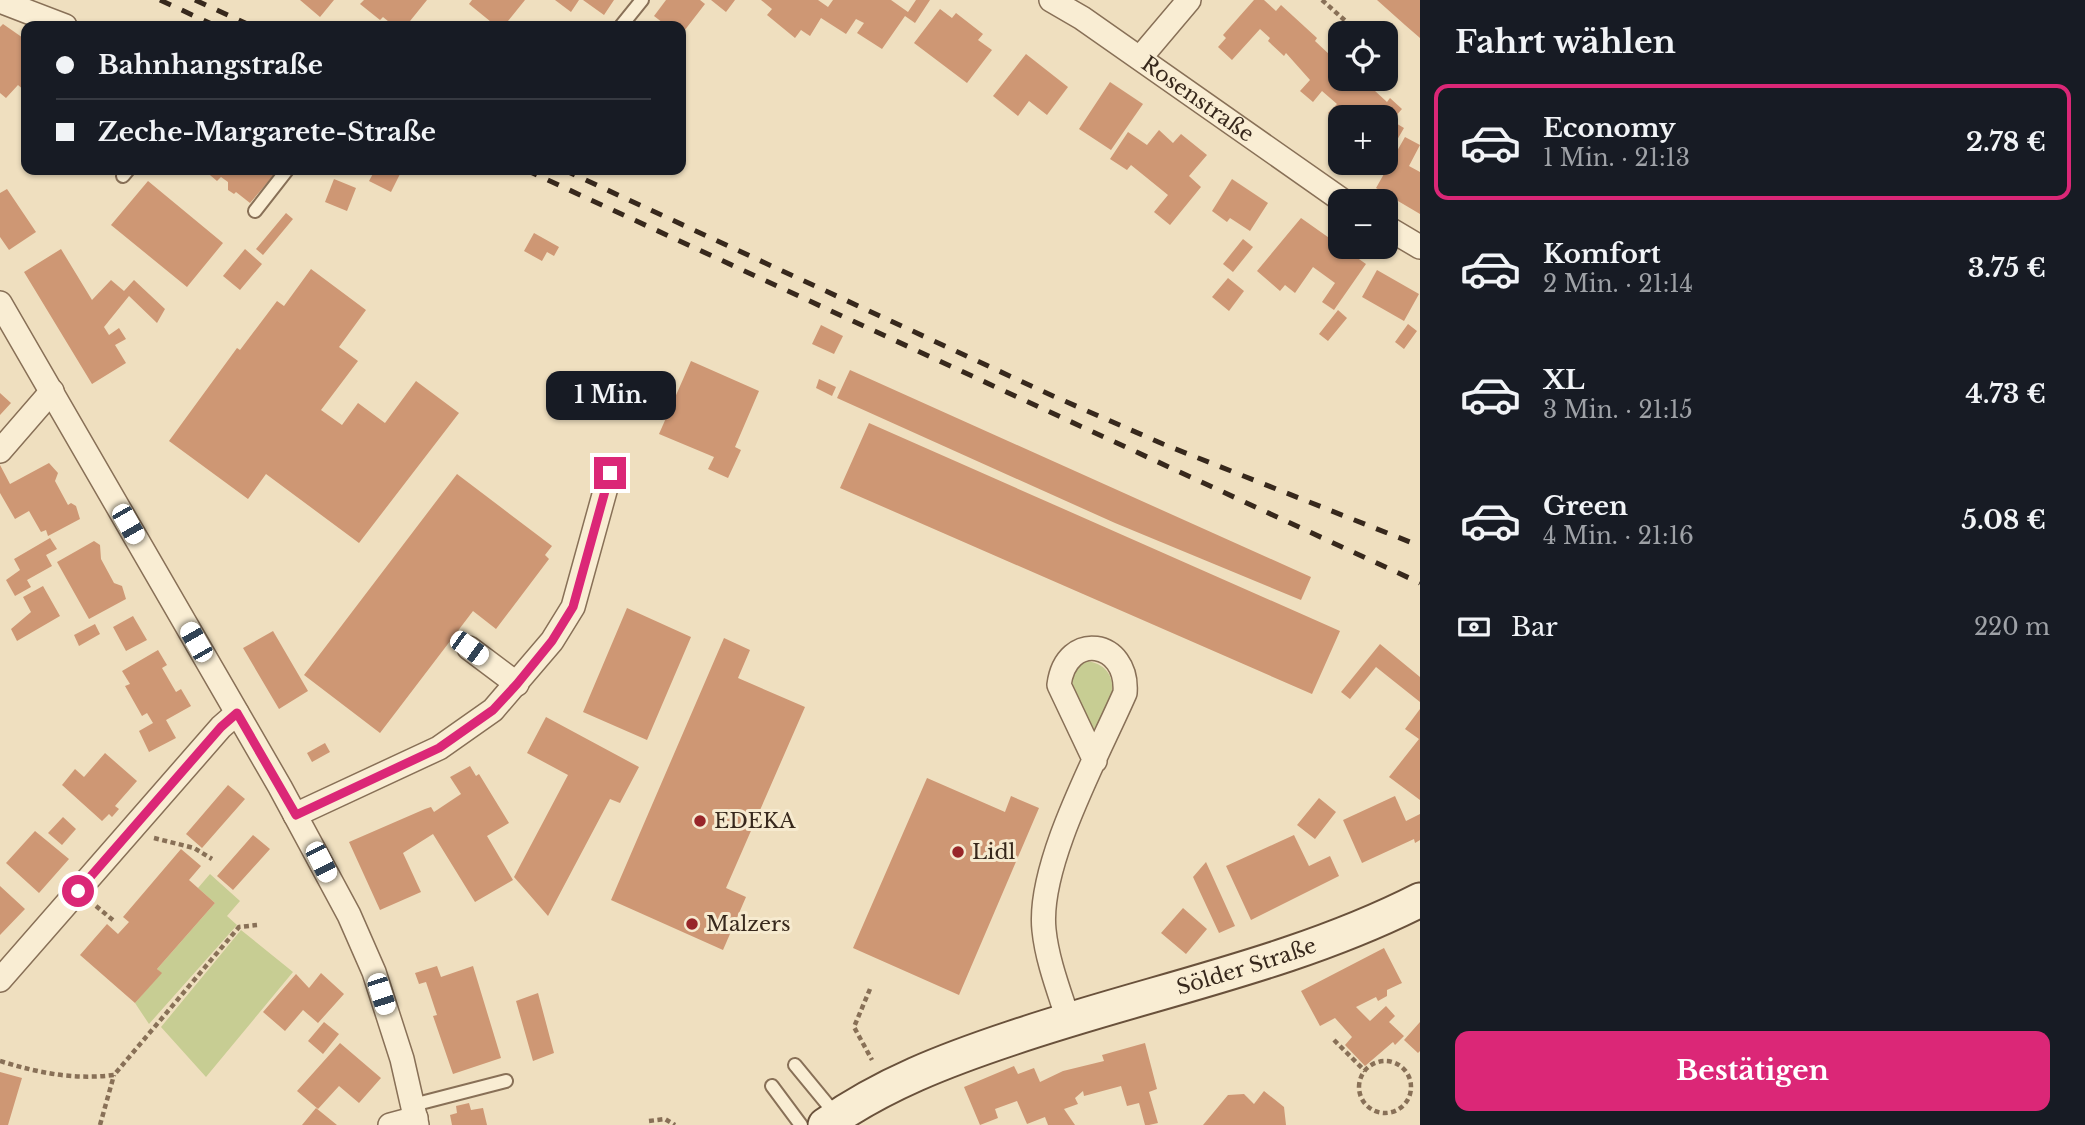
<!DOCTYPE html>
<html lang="de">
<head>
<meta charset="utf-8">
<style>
	body { margin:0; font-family:"Libre Baskerville",serif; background:#242831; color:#f1f3f6; height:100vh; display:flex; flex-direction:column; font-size:26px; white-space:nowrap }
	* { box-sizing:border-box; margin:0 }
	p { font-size:23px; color:#9ea1a6 }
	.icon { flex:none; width:38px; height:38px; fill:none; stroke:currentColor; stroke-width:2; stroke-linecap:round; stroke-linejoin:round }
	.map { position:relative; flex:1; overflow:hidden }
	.sheet { display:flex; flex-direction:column; background:#171b24; width:665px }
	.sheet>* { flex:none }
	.guide { position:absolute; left:21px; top:21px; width:665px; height:154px; border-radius:14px; box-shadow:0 2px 5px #0004; display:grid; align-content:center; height:154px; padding:0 35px; background:#171b24 }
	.tools { position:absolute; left:1328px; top:21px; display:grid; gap:14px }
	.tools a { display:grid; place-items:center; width:70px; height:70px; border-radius:14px; background:#171b24; box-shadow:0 2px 5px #0004; font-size:35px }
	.end { position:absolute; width:32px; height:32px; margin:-16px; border:9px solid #db2777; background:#fff; box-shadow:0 0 0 4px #fff }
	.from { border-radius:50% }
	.bubble { position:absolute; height:49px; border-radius:14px; background:#171b24; box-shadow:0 2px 5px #0004; font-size:23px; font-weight:800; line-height:49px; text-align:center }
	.car { position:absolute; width:21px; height:42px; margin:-21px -10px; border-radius:9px; box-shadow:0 0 5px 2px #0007; background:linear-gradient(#fff 24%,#345 0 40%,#fff 0 76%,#345 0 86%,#fff 0) }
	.guide b { display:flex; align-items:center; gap:24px; height:66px; font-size:26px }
	.guide b+b { border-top:2px solid #363941 }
	.guide i { width:18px; height:18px; background:#f1f3f6 }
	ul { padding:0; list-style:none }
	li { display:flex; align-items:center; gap:21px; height:116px; margin:0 14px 10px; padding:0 21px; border:4px solid transparent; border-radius:14px }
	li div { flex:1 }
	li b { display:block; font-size:26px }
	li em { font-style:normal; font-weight:800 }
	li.current { border-color:#db2777 }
	li>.icon { width:63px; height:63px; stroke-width:1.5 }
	h2 { padding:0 35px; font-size:32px; line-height:84px }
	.pay { display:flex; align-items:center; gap:18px; height:77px; padding:0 35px; font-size:26px }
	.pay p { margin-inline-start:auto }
	.action { display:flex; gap:14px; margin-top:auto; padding:14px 35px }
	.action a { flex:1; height:80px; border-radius:14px; background:#db2777; color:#fff; font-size:28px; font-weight:800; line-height:80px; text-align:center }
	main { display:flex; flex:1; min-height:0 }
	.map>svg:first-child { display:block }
</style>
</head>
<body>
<main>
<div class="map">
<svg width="1420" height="1125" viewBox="0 0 1420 1125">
	<rect width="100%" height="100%" fill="#efdfbf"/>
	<path fill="#c7cd93" d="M1086,661C1125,666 1114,707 1095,729C1089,725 1087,717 1083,710C1074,691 1063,673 1086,661Z
		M210,874L240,901L227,916L237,925L149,1024L135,1003L161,973L157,969L215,903L198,888Z
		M241,930L293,972L206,1077L161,1027Z"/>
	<path fill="#ce9774" d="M300,0H334L320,17Z
		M364,0H427L406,26H394L383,17L380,20L360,4Z
		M472,0H525L504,26H496L469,4Z
		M555,0H579L571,12Z
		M583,0H614L604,15Z
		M666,0H700L705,4L681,35V26H667L654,16Z
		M711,0H735L726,12Z
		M761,0H818L828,7L833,0H891L908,12L916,0H930L915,23L905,16L882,49L857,33L864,23L856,19L846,34L821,18L810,36L801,30L795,38L767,15L772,9Z
		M1254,0H1264L1276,11L1281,5L1317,38L1315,41L1331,56L1334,53L1340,59V79H1362L1387,102L1390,98L1402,109L1386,127V117H1340V124L1328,113L1337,104L1322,91L1313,102L1300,91L1310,80L1286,53L1284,56L1268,41L1270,38L1260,29L1232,60L1218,47L1226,38L1223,35Z
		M1377,0H1420V38L1405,25Z
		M940,9L952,18L956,13L983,34L978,40L992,50L967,83L914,43Z
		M3,24L26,40V92L18,85L6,98L0,93V27Z
		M1026,54L1068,87L1047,115L1029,101L1018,116L993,96Z
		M1110,82L1143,104L1111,150L1079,129Z
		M1394,122L1404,128L1386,159V130Z
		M1159,130L1173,143L1181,134L1207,155L1189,176L1201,187L1170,225L1154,212L1168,195L1131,165L1127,170L1110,159L1128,132L1147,145Z
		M1405,137L1420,145L1409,166L1420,172V214L1376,188Z
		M204,170H278L250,203L236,192L234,194L228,190V182L221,177L217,181Z
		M375,170H402L391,192L369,181Z
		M334,179L356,188L347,211L325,202Z
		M1232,179L1268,203L1250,231L1230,218L1227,222L1212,211Z
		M148,181L223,243L187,287L111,225Z
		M7,189L36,232L9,250L0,237V193Z
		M286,213L293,219L263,255L256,249Z
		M1301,218L1366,264L1334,310L1322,302L1335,283L1313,267L1295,293L1285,285L1280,291L1257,271Z
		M534,233L559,247L554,256L547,252L542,261L524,251Z
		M1243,239L1253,247L1233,272L1223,264Z
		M61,249L92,300L111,280L124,291L134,280L165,309L157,323L129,296L104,327L109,335L119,328L126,339L115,345L126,363L92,384L24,272Z
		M245,249L262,264L240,290L223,276Z
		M311,269L366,310L339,347L358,361L321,410L342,425L358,403L385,423L416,381L459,413L359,543L266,474L248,499L169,441L237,348L240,350L277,301L284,306Z
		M1377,270L1419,294L1404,321L1362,297Z
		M1228,278L1244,291L1229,311L1212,297Z
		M1338,310L1347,318L1328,341L1319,334Z
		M1408,324L1417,331L1404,349L1395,342Z
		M821,325L843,336L834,354L812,344Z
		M691,361L759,391L735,447L741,450L728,478L708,469L714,457L659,434Z
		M850,370L1311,577L1301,600L1115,523L837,398Z
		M819,379L836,387L832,396L816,388Z
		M0,393L11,403L0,415Z
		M869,423L1340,631L1312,694L840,488Z
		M49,463L58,473L55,481L68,505L71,503L76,506L80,519L48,536L46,530L41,532L29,511L15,519L0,493V465L10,484Z
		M457,474L552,546L545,555L549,559L496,629L473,611L380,733L304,675Z
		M50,538L57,549L46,555L52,566L27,580L31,587L15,596L6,580L20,570L14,559Z
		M94,541L100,545L101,559L114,583L122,586L126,599L89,619L57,562Z
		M43,586L60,616L17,641L11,629L31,612L23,597Z
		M627,608L691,637L647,740L583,712Z
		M133,616L147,640L126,651L113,627Z
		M95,624L100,634L79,646L74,635Z
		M273,631L308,691L279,709L243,648Z
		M724,638L750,650L738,678L805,707L726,888L746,897L723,950L611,900Z
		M1380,644L1420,677V702L1376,667L1350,699L1341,692Z
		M158,650L167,665L162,668L176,692L181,689L191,706L166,720L176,738L149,752L139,731L153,723L147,713L142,716L125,686L130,684L122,671Z
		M1420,709V800L1389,777L1419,739L1405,729Z
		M546,717L639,767L620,803L610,799L548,916L514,877L568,775L527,753Z
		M325,743L330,752L312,762L307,753Z
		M105,753L137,781L115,806L119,809L112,817L109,814L102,821L62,785L75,769L84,777Z
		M470,766L476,776L479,774L509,823L487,836L513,880L475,902L433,834L403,853L421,892L380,910L349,842L425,809L431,807L434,812L461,794L450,777Z
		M927,778L1005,812L1011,796L1039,808L959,995L853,948Z
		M228,785L245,799L202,848L186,834Z
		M1395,796L1406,821L1420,814V840L1415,843L1414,839L1362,863L1343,820Z
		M1319,798L1336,812L1315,839L1297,825Z
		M63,817L76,829L62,845L48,833Z
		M35,831L69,859L39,893L6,863Z
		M253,835L270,849L233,890L217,876Z
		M1294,835L1309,866L1330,856L1339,876L1251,920L1226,866Z
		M181,849L201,866L189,880L215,903L157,969L162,973L135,1003L80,955L107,924L118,934L129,922L123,917Z
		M1206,862L1235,926L1219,933L1193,877Z
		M0,886L25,909L0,935Z
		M1183,908L1207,929L1186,954L1161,933Z
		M1384,948L1402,983L1387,990V996L1378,1001L1376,997L1356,1007L1370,1021L1386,1006L1395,1016L1389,1022L1404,1036L1395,1045L1393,1042L1365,1066L1345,1045L1352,1037L1335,1018L1320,1026L1301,991Z
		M437,966L441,977L473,966L501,1058L453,1074L433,1016L437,1015L426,982L419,984L415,973Z
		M321,973L344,994L318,1023L303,1010L285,1031L263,1012L296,974L309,988Z
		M538,993L554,1053L533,1061L516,1001Z
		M324,1022L339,1034L323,1054L308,1041Z
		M1420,1022V1051L1418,1053L1404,1040Z
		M340,1043L381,1078L359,1103L339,1086L318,1109L297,1091Z
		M1145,1043L1157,1089L1149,1092L1158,1123L1149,1125H1145L1139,1103L1127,1106L1121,1086L1084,1096L1083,1091L1075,1098L1078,1104L1064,1109L1075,1125H1048L1045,1117L1027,1124L1017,1101L995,1109L998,1118L980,1125L964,1087L1014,1066L1018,1074L1034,1068L1040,1082L1063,1071L1104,1061L1102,1055Z
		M0,1072L22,1078L8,1125H0Z
		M1264,1091L1284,1107L1286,1125H1203L1228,1095L1244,1094L1254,1104Z
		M469,1103L471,1110L483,1108L487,1125H452L450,1115L457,1113L456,1106Z
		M316,1108L337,1125H302Z"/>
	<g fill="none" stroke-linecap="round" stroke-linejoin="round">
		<defs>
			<path id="service" d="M621,26L642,0
				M123,176L128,170
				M255,211L287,170
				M795,1065L837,1116
				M772,1086L801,1125
				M413,1105L506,1081"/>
			<g id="minor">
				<path id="s1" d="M1051,0L1082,18L1343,201"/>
				<path d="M0,1L65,26"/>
				<path d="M1140,58L1189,0"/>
				<path d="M1386,227L1420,247"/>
				<path d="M0,303L280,787L349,915L374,972L402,1059L417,1125"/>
				<path d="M0,451L52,391"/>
				<path d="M469,648L517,684"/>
				<path d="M295,815L439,748L493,710L552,641L573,607L610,473"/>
				<path d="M0,980L221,727L237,713"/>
				<path d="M1068,1019C1059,991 1047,960 1044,930C1037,865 1098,755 1125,693C1129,640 1066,630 1059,685L1095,761"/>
				<path d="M390,1125L416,1118"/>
			</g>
			<g id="secondary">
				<path id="s2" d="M825,1125C883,1084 946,1060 1012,1038C1147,992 1292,965 1420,900"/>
			</g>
		</defs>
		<use href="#service" stroke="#887057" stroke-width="16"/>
		<use href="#minor" stroke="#887057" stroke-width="26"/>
		<use href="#secondary" stroke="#69513b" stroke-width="37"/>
		<path stroke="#887057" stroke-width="4.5" stroke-dasharray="5 3.5" stroke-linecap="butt" d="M1322,0L1359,33
			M154,838L194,848L212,859
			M96,906L114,921
			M870,989L854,1027L872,1060
			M1334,1040L1365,1071
			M0,1061C39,1073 73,1080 114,1075L239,927L257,925
			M1359 1087a26 26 0 1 1 52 0a26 26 0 1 1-52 0Z
			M649,1121L665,1119L675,1125
			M100,1125L114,1075"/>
		<use href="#service" stroke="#f9edd3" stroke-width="12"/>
		<use href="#minor" stroke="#f9edd3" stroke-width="23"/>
		<use href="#secondary" stroke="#f9edd3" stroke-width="33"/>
		<path stroke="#37281c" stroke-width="5" stroke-dasharray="12 12" stroke-linecap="butt" d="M160,0L216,26
			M195,0L252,26
			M526,170L1420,583
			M564,170L1053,396L1163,444L1420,546"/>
	</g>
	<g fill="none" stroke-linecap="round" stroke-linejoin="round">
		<path stroke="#db2777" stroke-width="9" d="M78,891L221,727L237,713L296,815L439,748L493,710L517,684L552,641L573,607L610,473"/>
	</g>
	<g fill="#982629" stroke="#f6eacf" stroke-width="2.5">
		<circle cx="700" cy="821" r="7"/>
		<circle cx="958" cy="852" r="7"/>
		<circle cx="692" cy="924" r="7"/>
	</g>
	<g text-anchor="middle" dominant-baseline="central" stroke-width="6" stroke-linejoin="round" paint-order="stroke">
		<g font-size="21" fill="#37281c" stroke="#f6eacf">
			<text stroke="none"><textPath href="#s1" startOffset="177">Rosenstraße</textPath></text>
			<text stroke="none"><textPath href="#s2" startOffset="452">Sölder Straße</textPath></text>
		</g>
		<g font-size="21" fill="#37281c" stroke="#f6eacf" text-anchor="start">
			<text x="714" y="821">EDEKA</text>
			<text x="972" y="852">Lidl</text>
			<text x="706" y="924">Malzers</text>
		</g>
	</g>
</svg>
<div class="tools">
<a><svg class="icon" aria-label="locate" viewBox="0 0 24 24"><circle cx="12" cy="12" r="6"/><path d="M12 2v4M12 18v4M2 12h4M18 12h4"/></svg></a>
<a>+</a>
<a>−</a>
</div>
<i class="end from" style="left:78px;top:891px"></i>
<i class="end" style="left:610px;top:473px"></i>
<div class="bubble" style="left:546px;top:371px;width:130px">1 Min.</div>
<i class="car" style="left:128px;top:524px;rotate:150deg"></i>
<i class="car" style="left:196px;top:642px;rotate:330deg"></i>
<i class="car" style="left:469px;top:648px;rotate:126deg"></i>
<i class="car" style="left:321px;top:862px;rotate:153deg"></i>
<i class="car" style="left:381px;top:994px;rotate:162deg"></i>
<div class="guide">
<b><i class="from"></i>Bahnhangstraße</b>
<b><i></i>Zeche-Margarete-Straße</b>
</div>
</div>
<section class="sheet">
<h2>Fahrt wählen</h2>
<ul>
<li class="current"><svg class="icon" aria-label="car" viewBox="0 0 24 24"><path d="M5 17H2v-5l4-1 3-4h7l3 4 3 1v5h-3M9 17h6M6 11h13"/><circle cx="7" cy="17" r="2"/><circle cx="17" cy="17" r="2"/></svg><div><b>Economy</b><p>1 Min. · 21:13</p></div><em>2.78 €</em></li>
<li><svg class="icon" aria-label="car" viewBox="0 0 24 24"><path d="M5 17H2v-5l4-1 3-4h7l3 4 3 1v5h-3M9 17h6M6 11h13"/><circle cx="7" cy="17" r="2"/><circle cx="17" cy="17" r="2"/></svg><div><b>Komfort</b><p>2 Min. · 21:14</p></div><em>3.75 €</em></li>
<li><svg class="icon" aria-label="car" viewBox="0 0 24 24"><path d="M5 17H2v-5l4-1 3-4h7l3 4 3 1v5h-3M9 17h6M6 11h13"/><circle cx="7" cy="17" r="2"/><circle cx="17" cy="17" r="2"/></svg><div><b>XL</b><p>3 Min. · 21:15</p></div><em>4.73 €</em></li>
<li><svg class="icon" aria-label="car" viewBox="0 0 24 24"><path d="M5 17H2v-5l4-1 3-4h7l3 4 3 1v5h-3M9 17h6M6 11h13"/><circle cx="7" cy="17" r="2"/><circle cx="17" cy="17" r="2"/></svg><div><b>Green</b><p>4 Min. · 21:16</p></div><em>5.08 €</em></li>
</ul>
<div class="pay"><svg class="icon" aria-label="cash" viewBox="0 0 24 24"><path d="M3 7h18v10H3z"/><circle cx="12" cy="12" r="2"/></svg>Bar<p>220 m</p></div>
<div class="action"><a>Bestätigen</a></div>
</section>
</main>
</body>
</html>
